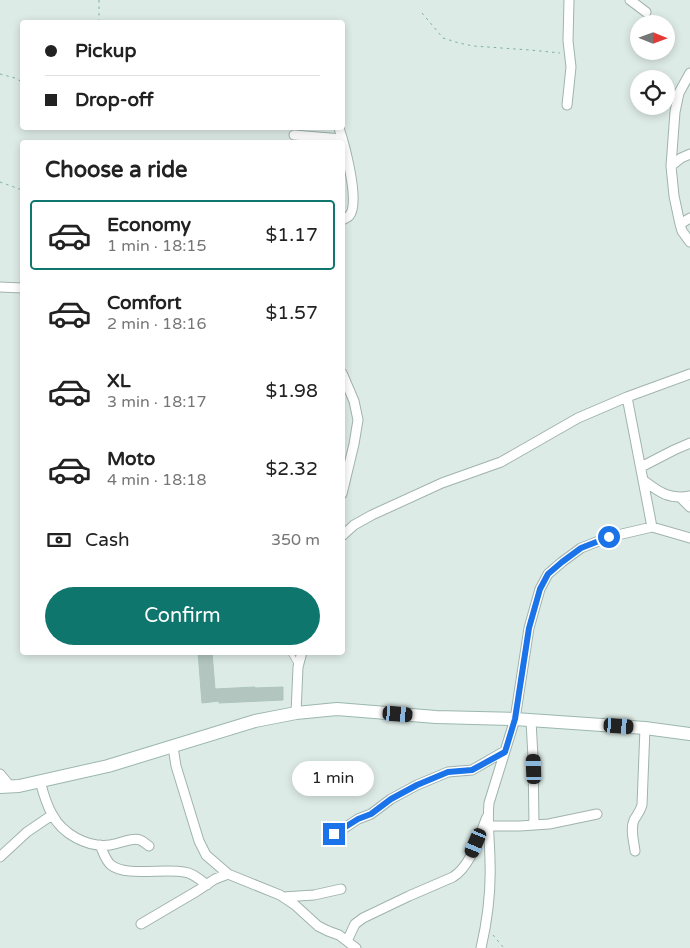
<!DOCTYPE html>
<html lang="en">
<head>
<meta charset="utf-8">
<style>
	body { margin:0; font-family:"Varela Round",sans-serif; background:#f2f2f2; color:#222; height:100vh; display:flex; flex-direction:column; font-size:19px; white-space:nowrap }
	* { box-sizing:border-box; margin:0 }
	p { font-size:16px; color:#767676 }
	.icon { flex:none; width:28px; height:28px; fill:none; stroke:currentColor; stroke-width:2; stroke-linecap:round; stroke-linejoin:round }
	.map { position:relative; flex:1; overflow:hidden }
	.panel { position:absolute; left:20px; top:140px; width:325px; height:515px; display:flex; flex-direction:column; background:#fff; border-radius:5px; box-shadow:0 2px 8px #0003 }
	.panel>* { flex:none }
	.hud { position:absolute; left:20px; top:20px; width:325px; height:110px; border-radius:5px; box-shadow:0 2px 8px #0003; display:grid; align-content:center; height:110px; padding:0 25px; background:#fff }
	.needle { width:32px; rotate:91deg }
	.controls { position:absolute; left:630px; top:15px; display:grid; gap:10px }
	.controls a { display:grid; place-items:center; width:45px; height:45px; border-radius:50%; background:#fff; box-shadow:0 2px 8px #0003; font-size:25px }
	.end { position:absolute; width:22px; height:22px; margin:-11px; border:6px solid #1a73e8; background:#fff; box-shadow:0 0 0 2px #fff }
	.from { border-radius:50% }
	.bubble { position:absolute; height:35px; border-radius:18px; background:#fff; box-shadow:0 2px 8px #0003; font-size:16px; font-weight:600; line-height:35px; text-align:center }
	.car { position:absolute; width:15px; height:30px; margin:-15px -8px; border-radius:6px; box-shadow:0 0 4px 1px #0007; background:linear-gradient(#222 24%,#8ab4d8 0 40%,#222 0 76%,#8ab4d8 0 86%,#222 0) }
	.hud b { display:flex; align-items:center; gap:18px; height:48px; font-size:19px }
	.hud b+b { border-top:1px solid #e0e0e0 }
	.hud i { width:12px; height:12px; background:#222 }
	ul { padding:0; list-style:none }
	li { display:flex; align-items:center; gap:15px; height:70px; margin:0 10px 8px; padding:0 15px; border:2px solid transparent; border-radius:5px }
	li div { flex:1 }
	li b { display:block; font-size:19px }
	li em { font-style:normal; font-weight:600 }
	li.selected { border-color:#0f766e }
	li>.icon { width:45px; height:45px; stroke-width:1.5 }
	h2 { padding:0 25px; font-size:22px; line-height:60px }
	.pay { display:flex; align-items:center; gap:12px; height:55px; padding:0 25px; font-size:19px }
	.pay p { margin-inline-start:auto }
	.button { display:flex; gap:10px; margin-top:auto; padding:10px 25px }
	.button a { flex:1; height:58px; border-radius:30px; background:#0f766e; color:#fff; font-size:20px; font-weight:600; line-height:58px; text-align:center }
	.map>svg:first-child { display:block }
</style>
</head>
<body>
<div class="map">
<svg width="690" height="948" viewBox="0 0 690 948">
	<rect width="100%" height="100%" fill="#ddebe6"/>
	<path fill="#b2c5bf" stroke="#afc5be" d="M198,652H212L215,689L255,687V688L283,687V700L219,703V701L202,703Z"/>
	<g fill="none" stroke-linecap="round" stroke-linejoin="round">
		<defs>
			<path id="lane" d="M290,652L297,664"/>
			<path id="street" d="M630,0L646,12
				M690,73L679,93L675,112L671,166L674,196L680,224L682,231L690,242
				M567,105L571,67L568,41L569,0
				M339,128C344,143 361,204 349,216C348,217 344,219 342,220
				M294,135L342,139
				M671,166L681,158L690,154
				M680,224L690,218
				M0,287L22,288
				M342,373L354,401L358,420L354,444L342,494
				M627,397L652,527
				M641,467L674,450L690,443
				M643,480C659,492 669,500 690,496
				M680,497L690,507
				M342,536L354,525L372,515L442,483L501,462L578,418L627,397L690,374
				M296,713L298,667L302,652
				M531,721L533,757L534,825
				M173,747L176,766L199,841L206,855L228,874L280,895L295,905L318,926L328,931L339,935L356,948
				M0,774L10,786
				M40,781C43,792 46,804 52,814C62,834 88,848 110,845C118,844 133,837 140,840C143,841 146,844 149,846
				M489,826H520L549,824L597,814
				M334,835L358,819L371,814L391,799L417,785L448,772L472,770L505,751
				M100,845C103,851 105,860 111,865C126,877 164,868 184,872C193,873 199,879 207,885
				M635,851C634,842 630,829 634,820C637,815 640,812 642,805L645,728
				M0,857L27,832L52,815
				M283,897L314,895L341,889
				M141,924L197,891L215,879L228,874
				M347,941L355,924L363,918L409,896L453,877C471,866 479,836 487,817
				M481,948C487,922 491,889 490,862C490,843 487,823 489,803L515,719L529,628L540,589L548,574L562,562L581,548L609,537L652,527L690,538"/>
			<path id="secondary" d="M0,787L19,786L108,766L255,721L296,713L337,709L436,717L515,719L645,728L690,734"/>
		</defs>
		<use href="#lane" stroke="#a0b3ae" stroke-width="6"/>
		<use href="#street" stroke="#a0b3ae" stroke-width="11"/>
		<use href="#secondary" stroke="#9bb7b0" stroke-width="14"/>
		<path stroke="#7bb1a5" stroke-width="1" stroke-dasharray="2.5 4" stroke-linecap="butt" d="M99,0V22
			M422,13L443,38L459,43L473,46L530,50L560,53
			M0,74L15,78L22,82
			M0,182L22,190
			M493,935L504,948"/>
		<use href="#lane" stroke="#fff" stroke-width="4.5"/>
		<use href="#street" stroke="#fff" stroke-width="9"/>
		<use href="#secondary" stroke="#fff" stroke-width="12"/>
	</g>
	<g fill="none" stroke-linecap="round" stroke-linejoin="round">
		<path stroke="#1a73e8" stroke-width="6" d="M334,834L358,819L371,814L391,799L417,785L448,772L472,770L505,752L515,719L529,628L540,589L548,574L562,562L581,548L609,537"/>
	</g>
</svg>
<div class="controls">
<a><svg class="needle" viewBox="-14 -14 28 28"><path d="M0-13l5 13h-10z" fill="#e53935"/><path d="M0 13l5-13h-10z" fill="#767676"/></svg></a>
<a><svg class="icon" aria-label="locate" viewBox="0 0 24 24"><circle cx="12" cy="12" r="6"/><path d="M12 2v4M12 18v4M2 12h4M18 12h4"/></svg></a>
</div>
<i class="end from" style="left:609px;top:537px"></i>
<i class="end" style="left:334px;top:834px"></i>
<div class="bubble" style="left:292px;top:761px;width:82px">1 min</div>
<i class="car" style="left:398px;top:714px;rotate:95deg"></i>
<i class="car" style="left:619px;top:726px;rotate:94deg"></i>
<i class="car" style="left:534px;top:769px;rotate:358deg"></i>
<i class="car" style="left:476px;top:843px;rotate:203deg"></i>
<div class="hud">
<b><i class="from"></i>Pickup</b>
<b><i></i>Drop-off</b>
</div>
<section class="panel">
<h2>Choose a ride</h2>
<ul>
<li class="selected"><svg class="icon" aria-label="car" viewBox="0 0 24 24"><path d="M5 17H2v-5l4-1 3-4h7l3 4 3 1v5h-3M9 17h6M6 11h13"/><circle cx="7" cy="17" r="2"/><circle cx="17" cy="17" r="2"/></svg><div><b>Economy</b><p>1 min · 18:15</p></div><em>$1.17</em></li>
<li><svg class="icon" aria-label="car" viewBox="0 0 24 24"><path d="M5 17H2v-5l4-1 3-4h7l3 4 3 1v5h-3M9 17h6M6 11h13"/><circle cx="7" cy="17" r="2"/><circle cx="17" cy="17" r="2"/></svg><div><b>Comfort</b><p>2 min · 18:16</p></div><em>$1.57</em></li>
<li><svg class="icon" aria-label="car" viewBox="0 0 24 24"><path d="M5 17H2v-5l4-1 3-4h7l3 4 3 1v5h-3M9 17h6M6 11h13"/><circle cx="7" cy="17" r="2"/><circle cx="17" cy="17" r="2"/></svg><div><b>XL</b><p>3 min · 18:17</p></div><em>$1.98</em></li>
<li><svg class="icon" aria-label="car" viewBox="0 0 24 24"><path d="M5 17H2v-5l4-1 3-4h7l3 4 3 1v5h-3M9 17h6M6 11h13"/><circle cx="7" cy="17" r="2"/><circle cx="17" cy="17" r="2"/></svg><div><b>Moto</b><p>4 min · 18:18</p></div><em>$2.32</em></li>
</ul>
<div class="pay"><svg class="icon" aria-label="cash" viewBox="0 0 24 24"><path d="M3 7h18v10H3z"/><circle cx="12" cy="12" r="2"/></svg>Cash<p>350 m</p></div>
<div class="button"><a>Confirm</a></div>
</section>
</div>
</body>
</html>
